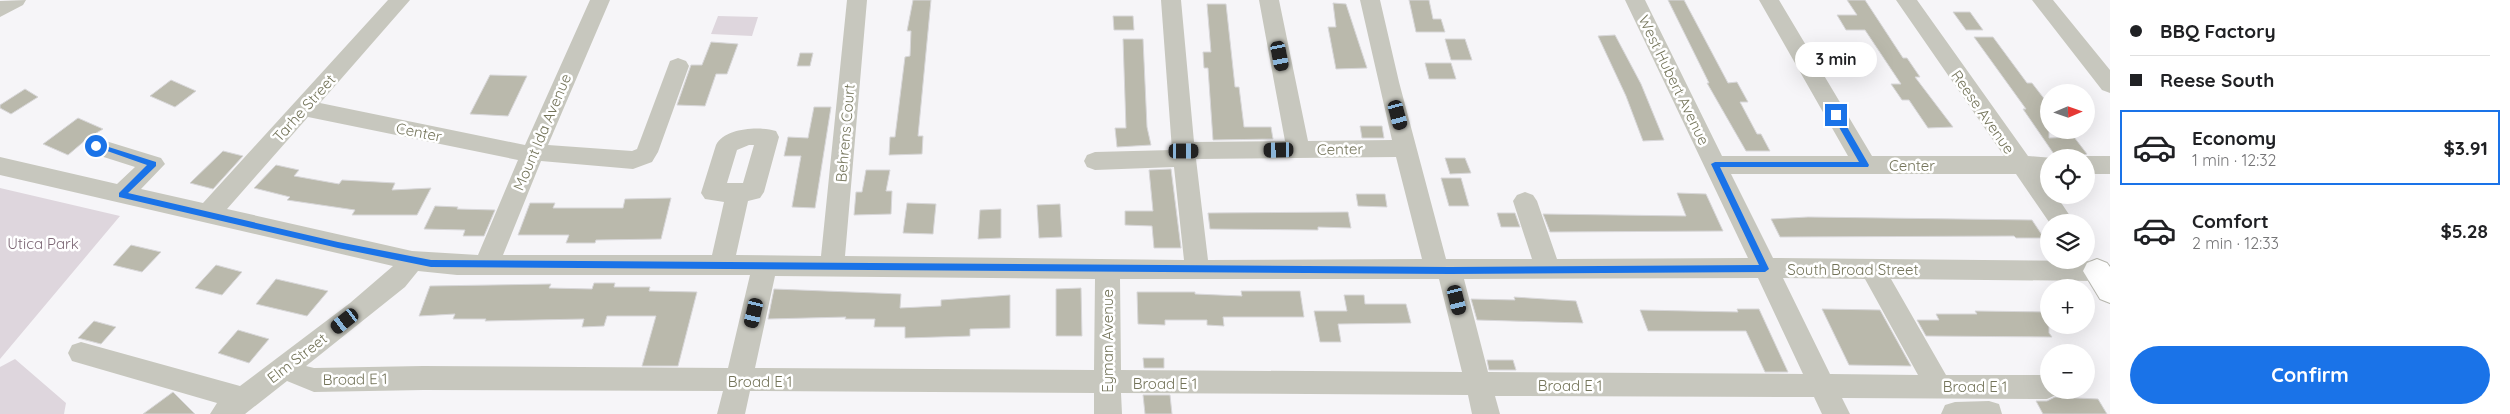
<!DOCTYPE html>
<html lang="en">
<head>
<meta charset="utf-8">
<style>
	body { margin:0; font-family:Quicksand,sans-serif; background:#f2f2f2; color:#202124; height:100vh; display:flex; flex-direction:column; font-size:19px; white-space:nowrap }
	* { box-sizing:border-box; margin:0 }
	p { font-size:16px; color:#757577 }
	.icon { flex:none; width:28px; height:28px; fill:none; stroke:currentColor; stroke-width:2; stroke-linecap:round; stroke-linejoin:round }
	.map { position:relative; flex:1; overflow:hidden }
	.panel { display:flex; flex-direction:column; background:#fff; width:400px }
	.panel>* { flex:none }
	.hud { display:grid; align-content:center; height:110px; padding:0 20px; background:#fff }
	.needle { width:32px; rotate:88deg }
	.controls { position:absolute; left:2040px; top:84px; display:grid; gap:10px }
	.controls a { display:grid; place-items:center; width:55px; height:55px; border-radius:50%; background:#fff; box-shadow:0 5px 20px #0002; font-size:25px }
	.end { position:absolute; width:22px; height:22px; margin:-11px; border:6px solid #1a73e8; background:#fff; box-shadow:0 0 0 2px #fff }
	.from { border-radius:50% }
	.bubble { position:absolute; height:35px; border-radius:18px; background:#fff; box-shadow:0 5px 20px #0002; font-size:16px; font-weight:700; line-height:35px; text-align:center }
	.car { position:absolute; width:15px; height:30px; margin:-15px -8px; border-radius:6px; box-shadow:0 0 4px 1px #0007; background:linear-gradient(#222 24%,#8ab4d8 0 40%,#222 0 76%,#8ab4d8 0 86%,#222 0) }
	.hud b { display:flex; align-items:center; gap:18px; height:48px; font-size:19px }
	.hud b+b { border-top:1px solid #e0e0e0 }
	.hud i { width:12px; height:12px; background:#202124 }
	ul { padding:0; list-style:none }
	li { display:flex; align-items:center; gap:15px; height:75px; margin:0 10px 8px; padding:0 10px; border:2px solid transparent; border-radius:0px }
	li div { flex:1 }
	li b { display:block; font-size:19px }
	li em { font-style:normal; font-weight:700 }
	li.current { border-color:#1a73e8 }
	li>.icon { width:45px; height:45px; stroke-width:1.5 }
	.action { display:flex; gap:10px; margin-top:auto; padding:10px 20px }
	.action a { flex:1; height:58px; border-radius:30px; background:#1a73e8; color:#fff; font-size:20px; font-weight:700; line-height:58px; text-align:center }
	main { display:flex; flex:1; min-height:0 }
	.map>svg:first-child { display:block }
</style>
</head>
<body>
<main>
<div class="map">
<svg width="2110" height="414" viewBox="0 0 2110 414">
	<rect width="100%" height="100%" fill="#f6f5f8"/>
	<path fill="#ded6dd" d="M718,16L757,17H758L752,36L711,34Z
		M0,188L120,216L0,359Z
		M15,359L66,403L64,414H0V367Z"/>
	<path fill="#bab9ac" stroke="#d8d7d9" d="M913,0H931L918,136H923L922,154L889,155L890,137H895L905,57L910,56L911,31H907Z
		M1409,0H1429L1433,19H1441L1445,32H1416Z
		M1668,0H1684L1728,83L1737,82L1748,102H1740L1757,134H1761L1770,151H1746L1707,83H1709Z
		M1847,0H1865L1903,58H1907L1920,77H1915L1953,127L1928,128L1909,100H1902L1891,84H1901L1865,30H1846L1837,15H1857Z
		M1333,3L1346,4L1367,68L1336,69L1328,27H1336Z
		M1207,4H1226L1235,87H1239L1244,127H1271L1273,139L1213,140L1208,68H1204L1203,52H1211Z
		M1953,12H1970L1983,30H1966Z
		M1113,16H1133L1134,30H1114Z
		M1615,35L1641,84L1664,140L1643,141L1626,96L1598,36Z
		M1974,37H1993L2027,83H2032L2049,105V138L2074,137L2087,154L2081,156L2056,157L2023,109H2026Z
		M1123,39H1143L1147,127L1151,145L1117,147L1115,128H1126Z
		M1445,39H1465L1472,60H1451Z
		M711,42L738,44L727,74H716L705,106L677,105L691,65H702Z
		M800,53H813L810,66H797Z
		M1425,63H1451L1456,79H1429Z
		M490,75L527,76L508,116L470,114Z
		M171,80L196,91L175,107L150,96Z
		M25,89L38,97L11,114L0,108V105Z
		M814,107H831L815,208L792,207L801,156H784L788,137L808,138Z
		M78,118L103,129L88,138L68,155L43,144Z
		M1360,126H1382L1384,138H1362Z
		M223,151L243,156L213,189L190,183Z
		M1445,158H1465L1471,173L1450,174Z
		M276,165L299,170L294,176L339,184L342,180L395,183L392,190L431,188L417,215H352L355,210L287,200L290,197L254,188Z
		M1171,169L1181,248H1154L1152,226L1125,225V211H1153L1149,170Z
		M866,170H890L886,191H892L891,214L854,215L856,192H862Z
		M1441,178H1461L1469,206H1449Z
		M1677,193L1706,194L1723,231L1550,232L1543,214L1686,216Z
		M1356,194H1385L1387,207L1358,206Z
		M671,198L661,239L596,240L595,243H566L569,235H518L530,203H555L553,208H623L625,199Z
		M907,203L936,204L933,234L903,233Z
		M1060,204L1062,237L1039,238L1037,205Z
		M435,206L458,207L457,209L495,210L484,236H463L465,230L424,229Z
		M1001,209V238L978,239L980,210Z
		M1348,212L1351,228L1318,227V230L1210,229L1208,213Z
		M1497,213H1515L1520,227H1501Z
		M1808,217L2032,220L2044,238H2016L2014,236L1780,237L1771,219Z
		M131,245L161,252L142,272L113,265Z
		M216,265L242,272L222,295L195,288Z
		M276,279L328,291L307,316L256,304Z
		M594,283H615L614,287H650L649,291L697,292L678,366H642L656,316H607L604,326L582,327L584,319L485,321L486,319H453L455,314L419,316L430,286L551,284L549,288L592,289Z
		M1081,288L1082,336H1056V289Z
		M774,289L901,294L900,308L941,306V300L1010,295V328L970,329V336L905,338V327H874L875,319H845L846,317L768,319Z
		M1241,291H1300L1304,317H1223L1224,326L1207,325V320H1165V325L1138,324L1137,292H1195V294L1242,296Z
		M1344,295H1364L1365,304H1406L1411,323L1338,324L1341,342H1320L1314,311H1347Z
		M1514,297L1576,301L1583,323L1477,320L1471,299L1515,300Z
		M1737,309H1759L1788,372H1765L1746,331H1648L1640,310L1738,312Z
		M1822,309L1880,310L1911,366L1849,365Z
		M1975,311L2049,312V333L2052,337L1926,336L1917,320H1939L1936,314H1977Z
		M94,321L116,327L101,344L78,338Z
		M238,330L269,339L249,363L218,353Z
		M1143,358H1164V368H1144Z
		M1487,360H1513L1516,370H1489Z
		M173,392L195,414H143Z
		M1143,395H1170L1172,414H1145Z
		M2055,397L2098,399L2107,414H2043L2036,401H2047Z"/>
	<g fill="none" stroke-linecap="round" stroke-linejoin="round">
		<defs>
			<path id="highway" d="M2097,259L2107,263L2110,267V303L2100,299L2083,271L2087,263Z"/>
		</defs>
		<use href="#highway" stroke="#b8b8b0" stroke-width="2"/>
		<path fill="#c7c7be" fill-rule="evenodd" d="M26,0L23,5L0,17V1Z
			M388,0H410L320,103L525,145L590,0H610L548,145L632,151L637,149L670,61L678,58L686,61L689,66L658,152L652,162L633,169L541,161L503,255H712L724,202L705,199L701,193L716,145C725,128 759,126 776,131L779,137L764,192L760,198L748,201L736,255L821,256L847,0H867L845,256L1184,260L1174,167L1095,170L1087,167L1084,161L1087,155L1095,152L1172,150L1161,0H1181L1194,142L1285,141L1259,0H1279L1308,141L1392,140L1360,0H1380L1399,82L1446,259H1532L1513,201L1517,195L1525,192L1533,195L1537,201L1557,259L1748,258L1625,0H1645L1722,156H1848L1759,0H1779L1872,156H2004L1896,0H1917L2028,156L2053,158H2049V174H2041L2049,185V195H2056L2074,222H2049L2016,174H1731L1773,258L2097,261L2106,264L2109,271L2106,278L2097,281L1891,279L1946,375H2047L2049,390H2059L2056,395L2047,399L1842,398L1850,414H1822L1814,397L1495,396L1500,414H1472L1468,395L1121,393L1122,414H1094V393L750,391L745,414H717L723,391L423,390L314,392L287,381L245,414H210L217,403L72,361L68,353L72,345L81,342L240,386L350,303L393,266L0,175V157L117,184L135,167L88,152L85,146L88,140L96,138L161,158L165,164L141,189L203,203ZM308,117L518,160L478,255L412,251L227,209ZM749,145H754L743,183H727L737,150ZM1396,157L1422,259L1208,260L1196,159ZM418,271L457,275H750L728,368L423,366L314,368L306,366L405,287ZM775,276L1095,279L1094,370L755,368ZM1758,278L1803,374L1488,372L1464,279ZM1783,278L1865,279L1918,375L1830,374ZM1120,279H1439L1462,372L1121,370Z
			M2032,0H2053L2110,70V93L2102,90Z
			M2086,156H2110V174H2086V158H2082Z
			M1989,401L1999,404L2002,414H1941L1945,405L1955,402Z"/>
		<use href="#highway" fill="#fff" fill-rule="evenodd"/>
	</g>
	<path fill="#1a73e8" d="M1834,113H1839L1869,165L1868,167H1720L1769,269L1765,272L1450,274L431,267L338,248L119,197V193L147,165L93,146L96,143L156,162V166L128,193L338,242L431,260L1450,267L1759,265L1711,164L1715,162H1859L1832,115Z"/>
	<g text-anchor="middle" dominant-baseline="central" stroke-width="5" stroke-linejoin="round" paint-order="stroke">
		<g font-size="15" fill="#74745a" stroke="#fff">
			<text transform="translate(1674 80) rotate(64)">West Hubert Avenue</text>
			<text transform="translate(304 108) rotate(-48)">Tarhe Street</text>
			<text transform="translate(1983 112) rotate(55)">Reese Avenue</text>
			<text transform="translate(419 132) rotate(11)">Center</text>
			<text transform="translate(542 132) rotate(-67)">Mount Ida Avenue</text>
			<text transform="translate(845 133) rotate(-85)">Behrens Court</text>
			<text transform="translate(1340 149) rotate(-1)">Center</text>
			<text x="1912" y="165">Center</text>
			<text x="1853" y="269">South Broad Street</text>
			<text transform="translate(1107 341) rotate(-90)">Eyman Avenue</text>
			<text transform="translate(297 358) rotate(-38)">Elm Street</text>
			<text transform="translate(355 379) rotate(-1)">Broad E 1</text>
			<text x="760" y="381">Broad E 1</text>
			<text x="1165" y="383">Broad E 1</text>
			<text x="1570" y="385">Broad E 1</text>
			<text x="1975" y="386">Broad E 1</text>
		</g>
		<g font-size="15" fill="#7c6674" stroke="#fff">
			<text x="43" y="243">Utica Park</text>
		</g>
	</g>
</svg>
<div class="controls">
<a><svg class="needle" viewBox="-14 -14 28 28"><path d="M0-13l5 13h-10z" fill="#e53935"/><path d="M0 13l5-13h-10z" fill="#757577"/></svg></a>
<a><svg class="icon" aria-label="locate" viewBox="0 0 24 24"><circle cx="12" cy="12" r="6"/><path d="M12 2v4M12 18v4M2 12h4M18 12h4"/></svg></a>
<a><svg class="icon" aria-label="layers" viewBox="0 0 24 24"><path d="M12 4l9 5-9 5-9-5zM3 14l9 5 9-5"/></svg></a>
<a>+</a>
<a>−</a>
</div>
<i class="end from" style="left:96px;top:146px"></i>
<i class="end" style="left:1836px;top:115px"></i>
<div class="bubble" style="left:1795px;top:42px;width:82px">3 min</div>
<i class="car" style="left:1280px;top:56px;rotate:169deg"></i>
<i class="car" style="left:1398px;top:115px;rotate:165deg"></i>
<i class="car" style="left:1279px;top:150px;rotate:269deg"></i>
<i class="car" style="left:1184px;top:151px;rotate:90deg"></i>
<i class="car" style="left:1457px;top:300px;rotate:166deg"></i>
<i class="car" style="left:754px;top:313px;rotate:193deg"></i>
<i class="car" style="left:345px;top:321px;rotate:232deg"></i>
</div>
<section class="panel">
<div class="hud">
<b><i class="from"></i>BBQ Factory</b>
<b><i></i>Reese South</b>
</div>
<ul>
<li class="current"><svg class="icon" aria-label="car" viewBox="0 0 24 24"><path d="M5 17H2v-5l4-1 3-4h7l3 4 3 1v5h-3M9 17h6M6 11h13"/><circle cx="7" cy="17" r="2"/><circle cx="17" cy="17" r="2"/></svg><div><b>Economy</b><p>1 min · 12:32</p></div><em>$3.91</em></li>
<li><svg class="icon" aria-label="car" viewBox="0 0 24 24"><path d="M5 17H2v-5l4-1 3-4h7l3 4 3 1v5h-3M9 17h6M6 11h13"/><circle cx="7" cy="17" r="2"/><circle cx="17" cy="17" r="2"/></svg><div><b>Comfort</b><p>2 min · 12:33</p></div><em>$5.28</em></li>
</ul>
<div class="action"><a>Confirm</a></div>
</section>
</main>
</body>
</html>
